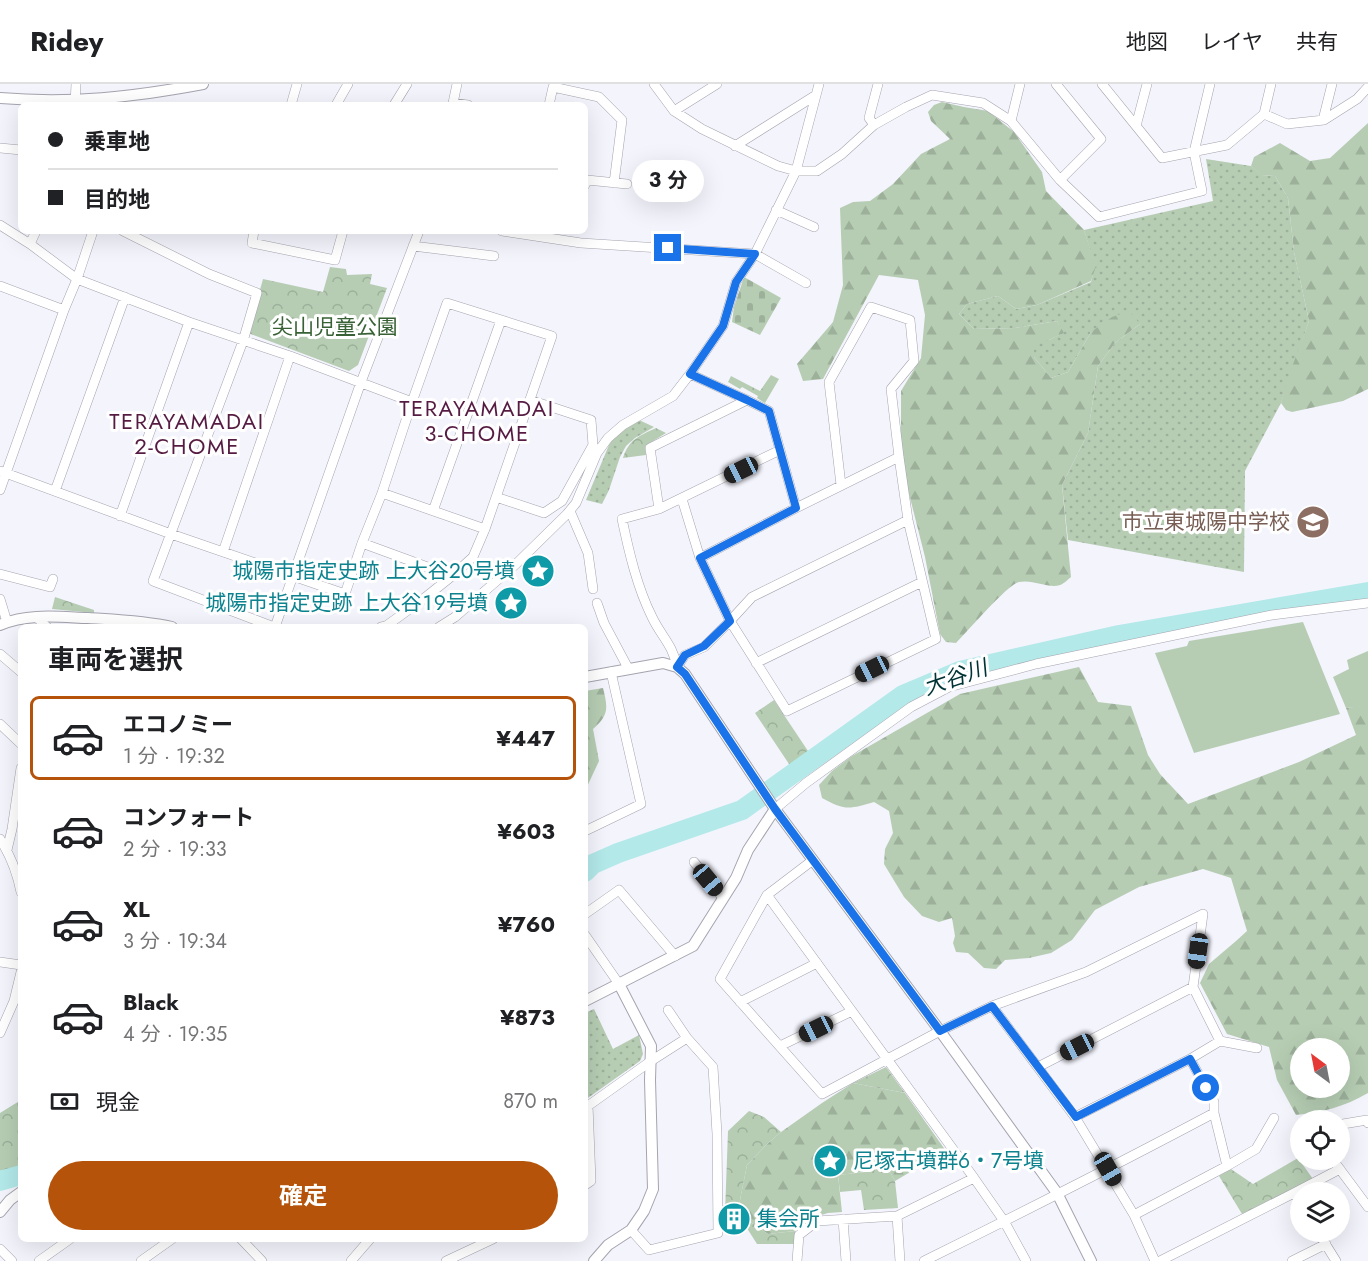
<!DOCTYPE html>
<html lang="ja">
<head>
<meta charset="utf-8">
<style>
	body { margin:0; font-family:Jost,"Noto Sans JP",sans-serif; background:#f2f2f2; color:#202124; height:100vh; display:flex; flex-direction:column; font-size:22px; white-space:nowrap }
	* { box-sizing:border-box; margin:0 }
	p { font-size:20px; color:#757577 }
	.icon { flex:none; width:33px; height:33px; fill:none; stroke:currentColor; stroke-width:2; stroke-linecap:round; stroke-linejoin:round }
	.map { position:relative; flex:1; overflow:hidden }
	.details { position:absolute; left:18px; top:540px; width:570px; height:618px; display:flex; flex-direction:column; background:#fff; border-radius:9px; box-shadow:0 6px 24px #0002 }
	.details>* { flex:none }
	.hud { position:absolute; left:18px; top:18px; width:570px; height:132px; border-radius:9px; box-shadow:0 6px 24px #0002; display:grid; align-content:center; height:132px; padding:0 30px; background:#fff }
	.needle { width:39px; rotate:328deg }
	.tools { position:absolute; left:1290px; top:954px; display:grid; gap:12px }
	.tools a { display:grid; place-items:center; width:60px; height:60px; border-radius:50%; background:#fff; box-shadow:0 6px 24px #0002; font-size:30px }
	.end { position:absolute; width:27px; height:27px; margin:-14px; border:8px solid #1a73e8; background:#fff; box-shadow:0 0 0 3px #fff }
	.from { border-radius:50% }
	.bubble { position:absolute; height:42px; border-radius:21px; background:#fff; box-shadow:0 6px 24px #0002; font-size:20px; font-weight:700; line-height:42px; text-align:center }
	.car { position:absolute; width:18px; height:36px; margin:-18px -9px; border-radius:8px; box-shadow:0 0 4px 2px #0007; background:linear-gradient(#222 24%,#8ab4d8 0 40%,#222 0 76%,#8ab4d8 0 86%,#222 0) }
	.hud b { display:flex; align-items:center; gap:21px; height:57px; font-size:22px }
	.hud b+b { border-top:2px solid #e0e0e0 }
	.hud i { width:15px; height:15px; background:#202124 }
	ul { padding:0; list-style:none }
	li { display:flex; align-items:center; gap:18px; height:84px; margin:0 12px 9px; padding:0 18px; border:3px solid transparent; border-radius:9px }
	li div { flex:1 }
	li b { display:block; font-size:22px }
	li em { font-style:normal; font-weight:700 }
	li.current { border-color:#b45309 }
	li>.icon { width:54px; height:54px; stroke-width:1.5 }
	h2 { padding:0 30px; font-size:27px; line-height:72px }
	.pay { display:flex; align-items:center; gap:15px; height:66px; padding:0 30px; font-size:22px }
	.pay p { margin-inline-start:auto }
	.action { display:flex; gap:12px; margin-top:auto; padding:12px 30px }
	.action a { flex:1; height:69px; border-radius:36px; background:#b45309; color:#fff; font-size:24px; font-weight:700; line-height:69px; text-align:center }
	header { display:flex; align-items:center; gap:36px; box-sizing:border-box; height:84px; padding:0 30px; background:#fff; border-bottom:2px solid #e0e0e0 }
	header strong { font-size:28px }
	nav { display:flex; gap:33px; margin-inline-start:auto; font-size:21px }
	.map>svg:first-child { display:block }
</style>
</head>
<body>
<header>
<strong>Ridey</strong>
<nav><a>地図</a><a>レイヤ</a><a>共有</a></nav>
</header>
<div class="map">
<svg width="1368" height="1177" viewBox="0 0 1368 1177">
	<defs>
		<pattern id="grass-dots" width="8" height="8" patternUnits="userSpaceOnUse" patternTransform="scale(1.5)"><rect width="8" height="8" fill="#b6cdb3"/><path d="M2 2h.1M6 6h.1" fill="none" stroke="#9cb09a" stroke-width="1.8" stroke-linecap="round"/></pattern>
		<pattern id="forest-firs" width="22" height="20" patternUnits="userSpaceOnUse" patternTransform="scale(1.5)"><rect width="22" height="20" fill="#b6cdb3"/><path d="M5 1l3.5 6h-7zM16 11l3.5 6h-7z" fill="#9cb09a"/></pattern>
		<pattern id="cemetery-stones" width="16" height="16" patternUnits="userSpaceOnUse" patternTransform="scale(1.5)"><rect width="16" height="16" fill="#b6cdb3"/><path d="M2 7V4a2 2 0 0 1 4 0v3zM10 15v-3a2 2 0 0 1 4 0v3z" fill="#9cb09a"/></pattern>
		<pattern id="park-crowns" width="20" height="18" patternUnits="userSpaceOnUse" patternTransform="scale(1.5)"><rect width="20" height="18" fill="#b6cdb3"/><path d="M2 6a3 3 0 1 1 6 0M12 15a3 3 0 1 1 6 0" fill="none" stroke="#9cb09a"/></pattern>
	</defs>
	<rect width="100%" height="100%" fill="#f4f4fd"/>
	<path fill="url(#grass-dots)" d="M1206,75L1251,82L1262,91L1275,92L1288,114L1294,168L1309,237L1281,319L1245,387L1244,488L1068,456L1062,401L1088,349L1098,282L1115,259L1140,240L1091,248L1068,288L1051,294L1034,273V256H1049L1063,249L1057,237L1015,244L974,245L959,230L967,220L998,212L1016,225L1037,221L1091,198L1095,182L1084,146L1213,117Z
		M637,335L654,343L635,354L626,362L620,373L609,406L602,420L586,416L609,361L617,350Z
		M594,925L613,965L639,951L643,970L640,977L585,1016V929Z"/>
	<path fill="url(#forest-firs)" fill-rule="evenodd" d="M942,18L964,23L988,27L1014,48L1042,88L1046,107L1084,146L1096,182L1091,197L1037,221L1016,225L998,212L967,220L959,230L974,245L1015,244L1057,237L1064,249L1049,256L1034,257V273L1051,294L1068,288L1091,248L1112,233L1129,227L1140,240L1115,259L1098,282L1088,349L1062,401L1071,493C1068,495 1064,500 1060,501C1049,505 1033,495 1019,498C1008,500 967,548 956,559L946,558L940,550L925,473L901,378V307L921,274L925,231L918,196L879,191L823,295L803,297L797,280L833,238L843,201L840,124L853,118L870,117L893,100L921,70L950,55L931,37L928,28L934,21Z
		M1368,39V305L1343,317L1292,328L1286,326L1281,319L1288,294L1309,237L1294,168L1288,114L1275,92L1261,91L1251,82L1254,73L1280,59L1310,77L1330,74Z
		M1079,583L1098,618L1131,622L1148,671L1160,690L1188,720L1299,678L1356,651L1346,624L1368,621V1009C1344,1023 1323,1028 1296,1031L1277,996L1269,963L1227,950L1200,899L1209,880L1236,857L1247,847L1231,794L1203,785L1139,803L1095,826L1072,856L1051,869L1029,874L1005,876L996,885L984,884L968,869L956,868L953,859L955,852L952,834L939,838L922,832L904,813L884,780L885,765L893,749L889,727L874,718C850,725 845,727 822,714L819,701L832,687L852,672L960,610ZM1300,964H1340V1004H1300Z
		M603,604C608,624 609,631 593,645L599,677L585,707V607Z
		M853,999L905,1009L946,1067L895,1097L887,1083H877L865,1088L838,1091L842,1128L828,1129L815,1133L795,1147L768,1150L752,1139L739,1121L747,1081L767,1060L781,1048L822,1019Z"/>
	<path fill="url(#cemetery-stones)" d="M744,193L781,214L760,251L732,238L734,223Z"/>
	<path fill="url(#park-crowns)" d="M330,183L346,185L347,191L372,190L370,200L387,204L358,281L349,287L248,249L263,195L323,208Z
		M771,291L779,295L765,319L757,314L758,312L742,303L740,305L728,298L731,292L760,307Z
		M656,344L666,349L645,362L646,371L623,374C629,355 639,352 656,344Z
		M55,513L94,526V529L52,525Z
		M774,616L810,670L791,683L755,629Z
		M886,983L905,1009L853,999Z
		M21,1016V1082L0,1087V1029Z
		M749,1027L764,1033L781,1048L767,1060L747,1081L739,1121L752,1139L768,1150L795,1147L794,1160H757L738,1130L726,1131L725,1129L728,1047Z
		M1298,1074L1313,1095L1242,1130L1219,1092L1231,1085L1253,1100Z
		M877,1083H887L895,1097L898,1124L864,1126L861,1106L840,1108L838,1091L865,1088Z"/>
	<path fill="#b6cdb3" d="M1303,538L1340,630L1194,669L1155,569L1187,562L1189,557Z
		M1368,567V622L1346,624L1333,593L1349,585L1347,576Z"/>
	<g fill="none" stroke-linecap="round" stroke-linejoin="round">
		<path stroke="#b3e9e9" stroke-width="20" d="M585,788L593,780L618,769L742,726L903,611L960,587L1119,551L1368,508
			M0,1097L21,1091"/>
		<defs>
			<path id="minor" d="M457,0L453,19L468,21
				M654,0L674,27L702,45L778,82L796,87H817L842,70L874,41L906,23L932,11L983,19L1011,37L1060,96L1099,133L1202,107L1194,68L1210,0
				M1056,0L1101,55L1060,96
				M1102,0L1162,74L1227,61L1264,30L1271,0
				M75,21L76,0
				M291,21L297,0
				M336,21L348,0
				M394,21L407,0
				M549,21L553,3L599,13L622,36L614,99
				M674,27L717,0
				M1264,30L1287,40L1324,36L1357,15L1368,3
				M1323,36L1332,0
				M1011,37L1020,0
				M874,41L869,34L878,0
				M1136,42L1147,0
				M735,62L816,11
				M0,64L21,66
				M585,101L587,96L627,100
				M776,126L814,143
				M0,141L30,160L77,195L189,238L290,272L412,318
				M123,147L209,190L257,209L243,257L153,497L274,543
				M254,147L252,159L335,176L343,147
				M502,147L581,159L755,170L806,199
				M30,160L36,147
				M413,162L494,172
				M0,202L64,226
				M690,290L747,316L769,327L780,366
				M0,387L171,450L345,510L362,459L382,409L412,318L447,219L552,252L485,445L473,473L452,492L362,459
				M0,406L64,226L77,195L93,147
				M55,407L125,213
				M382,409L485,445
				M496,413L544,429L562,417L593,361L591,336L530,316
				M682,415L700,474L730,537L787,627L936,555L908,436L899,373L891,305L914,277L910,236L871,223L829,298L841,401
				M659,425L650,364L747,316
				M433,427L501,236
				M570,427L588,469L593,505
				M120,432L189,238
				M223,468L290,272
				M700,474L796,424
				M0,490L50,503L53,495
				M0,515L7,538
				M597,519L604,539L628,584
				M36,533L47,543
				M275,543L361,298L419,147
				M381,543L386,542L422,516L452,492
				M439,543L455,533L516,480L567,430L576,419L597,369L608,354L623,341L673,312L690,290L723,242L736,198L755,170L796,87L819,0
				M0,570L21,588
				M756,579L922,498
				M677,583C673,561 661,552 652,533C637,503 629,468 622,435L659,425L780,366L796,424L899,373
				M677,583L685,571L704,563L730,537L752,513L908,436
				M0,640L21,660
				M775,725L806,699L911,623L949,603L1036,580L1272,531L1368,519
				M585,747L641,720L611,588
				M0,755C11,772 17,788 21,808
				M7,766L12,745L21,684
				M813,776L767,811L720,895L822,1010L940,947L992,922L1086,888L1203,830L1193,903L1220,957L1190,975L1075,1033
				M694,778L723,814
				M767,811L974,1094L1004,1137L1026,1177
				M585,830L619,806L675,872
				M585,851L619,900
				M0,878L21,881
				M740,918L817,879
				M992,922L1075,1033L1134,1131L1155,1177
				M668,926L687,954
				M0,949L14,917L21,888
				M1220,957L1257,964
				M780,962L852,927
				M1038,983L1193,903
				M585,1024L651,977L687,954L713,983L717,1050L718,1149L649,1166L631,1146
				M1340,1043L1343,1040L1367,1036L1368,1039
				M1333,1076L1368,1123
				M1227,1082L1256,1065L1274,1034
				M585,1101L591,1097L588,1021
				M1294,1109L1340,1085
				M1134,1131L1227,1082L1214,1029V1018L1190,975
				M897,1132L900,1177
				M843,1135L846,1177
				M1318,1148L1336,1177
				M241,1155L262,1177
				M0,1165L12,1177
				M39,1177L70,1155
				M141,1177L172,1155
				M351,1177L370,1155
				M446,1177L493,1155
				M797,1177L799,1151L817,1137L897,1132L974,1094
				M924,1177C1021,1129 1118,1080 1214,1029
				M1160,1177L1294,1109L1300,1119
				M1292,1177L1326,1160"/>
			<path id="tertiary" d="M0,14C71,20 133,13 203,0
				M0,541C27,529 59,533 88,534C117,536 144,537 172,543
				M585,593L663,579L677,583L685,590L775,725L940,947L1057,1109L1091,1177
				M585,917L693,862L736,794L748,766L775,725
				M0,1128L10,1116L21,1108
				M594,1177L608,1161L631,1146L644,1127L653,1105L650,996L651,962L619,900"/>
		</defs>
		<use href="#minor" stroke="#a5a4af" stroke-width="10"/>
		<use href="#tertiary" stroke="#a5a4af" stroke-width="12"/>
		<use href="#minor" stroke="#fff" stroke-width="9"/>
		<use href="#tertiary" stroke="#fff" stroke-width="10"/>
	</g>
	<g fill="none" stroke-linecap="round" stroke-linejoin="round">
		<path stroke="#1a73e8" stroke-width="8" d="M668,164L755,170L736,198L723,242L690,290L747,316L769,327L796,424L700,474L730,537L704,562L685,571L677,583L685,590L775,725L940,947L992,922L1076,1033L1190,975L1206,1004"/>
	</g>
	<defs>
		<symbol id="school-disc" viewBox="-11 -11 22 22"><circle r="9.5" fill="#8d6e63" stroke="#fff"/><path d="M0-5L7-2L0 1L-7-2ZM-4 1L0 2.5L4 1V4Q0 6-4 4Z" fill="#fff"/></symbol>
		<symbol id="sight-disc" viewBox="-11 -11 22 22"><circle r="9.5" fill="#0f9aa8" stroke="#fff"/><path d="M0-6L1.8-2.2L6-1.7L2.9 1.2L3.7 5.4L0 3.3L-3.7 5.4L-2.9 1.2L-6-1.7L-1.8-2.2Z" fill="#fff"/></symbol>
		<symbol id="building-disc" viewBox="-11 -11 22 22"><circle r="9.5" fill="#0f9aa8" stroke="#fff"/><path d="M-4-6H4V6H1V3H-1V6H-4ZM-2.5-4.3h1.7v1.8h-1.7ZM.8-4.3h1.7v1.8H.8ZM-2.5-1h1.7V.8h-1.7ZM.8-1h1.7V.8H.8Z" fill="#fff"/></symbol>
	</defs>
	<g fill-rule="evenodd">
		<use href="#school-disc" x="1294" y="419" width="38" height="38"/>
		<use href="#sight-disc" x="519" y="468" width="38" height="38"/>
		<use href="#sight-disc" x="492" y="500" width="38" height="38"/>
		<use href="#sight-disc" x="811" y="1058" width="38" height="38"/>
		<use href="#building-disc" x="715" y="1116" width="38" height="38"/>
	</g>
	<g text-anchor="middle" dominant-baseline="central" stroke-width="6" stroke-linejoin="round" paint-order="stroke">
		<g font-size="21" fill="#386235" stroke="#fff">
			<text x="335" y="243">尖山児童公園</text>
		</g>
		<g font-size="21" fill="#785e54" stroke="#fff" text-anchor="end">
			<text x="1290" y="438">市立東城陽中学校</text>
		</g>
		<g font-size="21" fill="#0d838f" stroke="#fff" text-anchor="end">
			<text x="515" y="487">城陽市指定史跡 上大谷２０号墳</text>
			<text x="488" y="519">城陽市指定史跡 上大谷１９号墳</text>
			<text x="853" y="1077" text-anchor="start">尼塚古墳群6・7号墳</text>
			<text x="757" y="1135" text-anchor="start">集会所</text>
		</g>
		<g font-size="22" letter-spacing="1.5" fill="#561b42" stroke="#fff">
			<text x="477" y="324">TERAYAMADAI<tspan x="477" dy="25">3-CHOME</tspan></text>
			<text x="187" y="337">TERAYAMADAI<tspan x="187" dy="25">2-CHOME</tspan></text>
		</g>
		<g font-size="22" font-style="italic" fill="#003334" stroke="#fff">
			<text transform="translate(955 593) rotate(-19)">大谷川</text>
		</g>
	</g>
</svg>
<div class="tools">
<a><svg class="needle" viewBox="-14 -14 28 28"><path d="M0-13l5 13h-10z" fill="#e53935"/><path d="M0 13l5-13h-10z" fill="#757577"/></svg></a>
<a><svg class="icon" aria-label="locate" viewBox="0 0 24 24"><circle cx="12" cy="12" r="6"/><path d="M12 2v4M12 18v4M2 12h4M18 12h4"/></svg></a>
<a><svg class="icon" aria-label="layers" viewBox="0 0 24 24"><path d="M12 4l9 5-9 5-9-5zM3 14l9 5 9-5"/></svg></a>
</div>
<i class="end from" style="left:1206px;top:1004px"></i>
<i class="end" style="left:668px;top:164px"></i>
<div class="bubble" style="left:632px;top:76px;width:72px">3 分</div>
<i class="car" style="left:741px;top:386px;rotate:244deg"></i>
<i class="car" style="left:872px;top:585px;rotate:244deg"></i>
<i class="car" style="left:708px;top:796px;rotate:140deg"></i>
<i class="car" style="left:1198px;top:867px;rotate:188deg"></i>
<i class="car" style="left:816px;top:945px;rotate:244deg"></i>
<i class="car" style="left:1077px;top:963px;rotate:243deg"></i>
<i class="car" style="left:1108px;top:1085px;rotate:150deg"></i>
<div class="hud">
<b><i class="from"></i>乗車地</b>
<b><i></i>目的地</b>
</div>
<section class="details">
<h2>車両を選択</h2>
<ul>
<li class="current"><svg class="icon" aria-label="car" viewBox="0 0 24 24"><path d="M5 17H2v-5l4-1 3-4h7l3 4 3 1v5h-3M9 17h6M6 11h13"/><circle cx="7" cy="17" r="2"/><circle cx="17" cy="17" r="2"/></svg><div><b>エコノミー</b><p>1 分 · 19:32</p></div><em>¥447</em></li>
<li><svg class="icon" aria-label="car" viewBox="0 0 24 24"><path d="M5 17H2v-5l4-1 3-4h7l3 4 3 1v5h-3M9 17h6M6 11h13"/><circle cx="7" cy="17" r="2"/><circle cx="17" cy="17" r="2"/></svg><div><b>コンフォート</b><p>2 分 · 19:33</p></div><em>¥603</em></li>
<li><svg class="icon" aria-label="car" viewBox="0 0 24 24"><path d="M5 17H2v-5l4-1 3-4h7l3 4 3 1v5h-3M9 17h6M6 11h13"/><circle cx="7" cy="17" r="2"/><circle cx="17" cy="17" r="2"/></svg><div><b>XL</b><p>3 分 · 19:34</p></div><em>¥760</em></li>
<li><svg class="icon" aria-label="car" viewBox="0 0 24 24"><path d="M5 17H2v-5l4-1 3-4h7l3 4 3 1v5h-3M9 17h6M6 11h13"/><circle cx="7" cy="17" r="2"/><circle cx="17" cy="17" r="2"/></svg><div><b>Black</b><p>4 分 · 19:35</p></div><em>¥873</em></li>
</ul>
<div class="pay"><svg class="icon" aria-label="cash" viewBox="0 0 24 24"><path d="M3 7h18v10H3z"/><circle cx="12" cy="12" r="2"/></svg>現金<p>870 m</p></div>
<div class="action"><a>確定</a></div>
</section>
</div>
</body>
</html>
